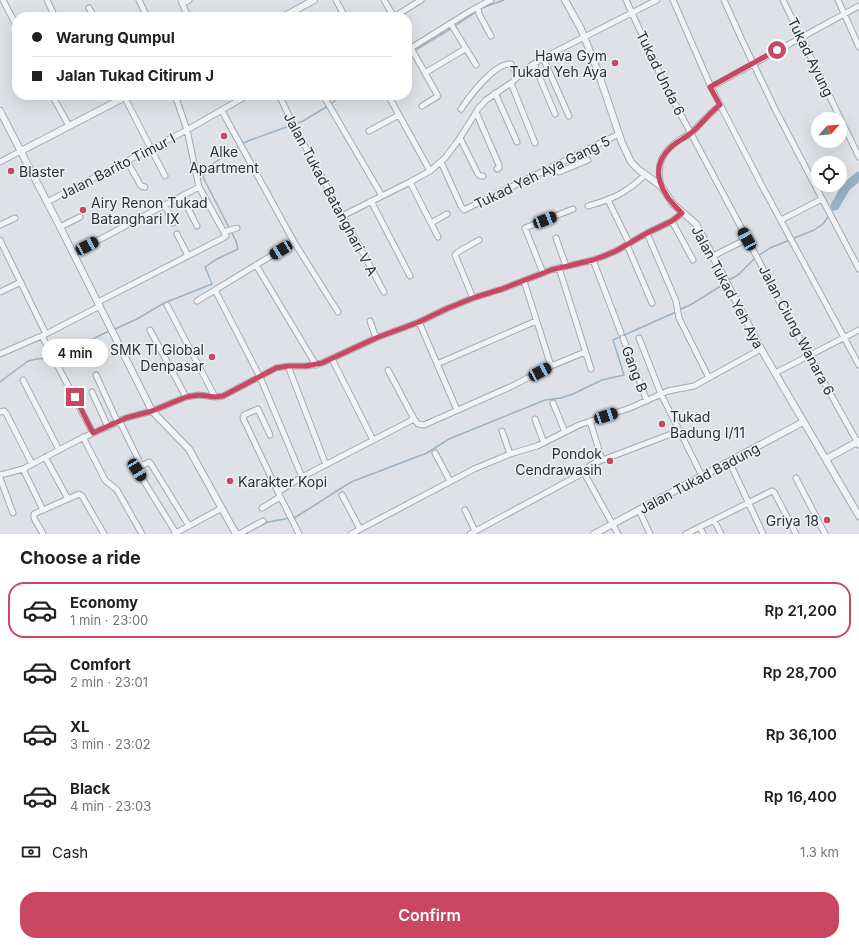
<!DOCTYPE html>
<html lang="en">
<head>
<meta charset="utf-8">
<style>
	body { margin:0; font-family:Inter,sans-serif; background:#f6f6f6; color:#202124; height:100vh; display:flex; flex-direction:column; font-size:15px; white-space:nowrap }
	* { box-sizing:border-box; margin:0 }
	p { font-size:13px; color:#757577 }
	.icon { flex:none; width:22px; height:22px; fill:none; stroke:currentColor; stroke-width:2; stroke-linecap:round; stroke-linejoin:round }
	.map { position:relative; height:534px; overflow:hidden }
	.sheet { display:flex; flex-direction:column; background:#fff; flex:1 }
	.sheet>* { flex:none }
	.banner { position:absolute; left:12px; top:12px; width:400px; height:88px; border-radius:16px; box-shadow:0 4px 16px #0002; display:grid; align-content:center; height:88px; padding:0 20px; background:#fff }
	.needle { width:26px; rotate:63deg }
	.fabs { position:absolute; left:811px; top:112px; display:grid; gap:8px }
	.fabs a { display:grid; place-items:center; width:36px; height:36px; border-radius:50%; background:#fff; box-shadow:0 4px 16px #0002; font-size:20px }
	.end { position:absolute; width:18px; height:18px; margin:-9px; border:5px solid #c94762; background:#fff; box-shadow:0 0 0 2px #fff }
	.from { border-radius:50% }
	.bubble { position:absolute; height:28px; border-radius:14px; background:#fff; box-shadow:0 4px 16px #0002; font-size:13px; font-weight:600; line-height:28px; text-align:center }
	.car { position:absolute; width:12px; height:24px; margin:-12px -6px; border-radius:5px; box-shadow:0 0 3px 1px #0007; background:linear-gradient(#222 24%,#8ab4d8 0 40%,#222 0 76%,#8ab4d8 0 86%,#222 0) }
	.banner b { display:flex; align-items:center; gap:14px; height:38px; font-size:15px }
	.banner b+b { border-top:1px solid #e0e0e0 }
	.banner i { width:10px; height:10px; background:#202124 }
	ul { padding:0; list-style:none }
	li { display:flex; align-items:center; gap:12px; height:56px; margin:0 8px 6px; padding:0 12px; border:2px solid transparent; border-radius:16px }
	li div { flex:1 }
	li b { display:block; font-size:15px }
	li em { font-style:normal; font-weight:600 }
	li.current { border-color:#c94762 }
	li>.icon { width:36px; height:36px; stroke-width:1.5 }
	h2 { padding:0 20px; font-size:18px; line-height:48px }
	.pay { display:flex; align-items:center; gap:10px; height:44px; padding:0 20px; font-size:15px }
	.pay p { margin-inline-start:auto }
	.button { display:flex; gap:8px; margin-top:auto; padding:8px 20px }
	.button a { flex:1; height:46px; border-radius:16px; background:#c94762; color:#fff; font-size:16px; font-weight:600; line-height:46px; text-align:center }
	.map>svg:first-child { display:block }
</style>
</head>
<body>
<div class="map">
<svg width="859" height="534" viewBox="0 0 859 534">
	<rect width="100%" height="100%" fill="#dee2e7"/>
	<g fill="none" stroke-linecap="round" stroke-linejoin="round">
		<path stroke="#9ab2c6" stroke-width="1.5" d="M479,9L504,0
			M455,26L476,12
			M407,55L452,28
			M331,104L342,95
			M242,144L248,141L303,121L328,106
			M758,256L770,248L814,230L823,224L835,206
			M727,281L738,275L755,258
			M679,310L692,304L724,284
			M113,330L137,319L164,303L212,284L205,267L217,259L238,249L236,241L204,179L203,172L211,165L239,146
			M56,357H62L68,351L109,331
			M0,382L28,361L37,359L52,358
			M244,534L268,522L296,517L351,482L427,453L449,439L545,400L561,398L573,394L602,380L624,375L613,340L676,312"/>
		<path stroke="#9ab2c6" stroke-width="9" d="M835,206L846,187L859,176"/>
		<defs>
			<path id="minor" d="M3,0L17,27
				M47,0L55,17
				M139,0L147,17
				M181,0L188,17
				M336,0L345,17
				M384,0L394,17
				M626,0L664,83L759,261L781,305L859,445
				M673,0L711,87L761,184L859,365
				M724,0L742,40L776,111L859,269
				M783,0L859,157
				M838,0L859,47
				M182,4L189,0
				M478,7L479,14L491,36
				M89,8L94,17
				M394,17L421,0
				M451,24L476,65
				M407,41L438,96L422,106
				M411,48L472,10L491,0
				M543,58L569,116
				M534,64L555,114
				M425,73L465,49
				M511,83L535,143
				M711,87L859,6
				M495,93L517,142
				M52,95L69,126
				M279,95L293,124L384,292
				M323,95L382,196
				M388,95L430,171
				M125,98L165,176
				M461,109C469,97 495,62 511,64L518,76
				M222,111L294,242L338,312
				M476,112L499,165V168L497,169
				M369,131L399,115
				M460,138L478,174L480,176H483
				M127,161L141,186L145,187
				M0,162L21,151
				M441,162L461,206L464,210L619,134
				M555,165L559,172L588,160
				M410,182L438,237
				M661,186C656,164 661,153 679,140C684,137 689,135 693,131C702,122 710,113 720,105
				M182,196L197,226
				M608,200L629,243
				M371,201L410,276
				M47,202L187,130L248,95
				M165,205L173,223
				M588,206C613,199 626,193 645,175
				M342,216L410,182L430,171L445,158L460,138L478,109L486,100L511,83L529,67L543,58L657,0
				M781,220L822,199
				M672,221L693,260
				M431,223L447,214
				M0,225L15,218
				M60,227L80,217
				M224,232L237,228
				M647,233L676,301L679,318L709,378
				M177,234L188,256
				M556,238L566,266
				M0,240L46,334
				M627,245L652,303
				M74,253L199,187
				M713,256L747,239
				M593,260L621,333
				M256,265L316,365
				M559,268L591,369
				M543,273L525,228L573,209
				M524,281L551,366
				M215,290L260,377L302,477
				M0,292L21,282
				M473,298L455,255L458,252L479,240
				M197,301L294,242
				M98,302L223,238L226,236L199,187L187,130L175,95
				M167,305L215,397
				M370,321L376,338
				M419,322L457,410
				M150,330L186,397
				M42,336L93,433
				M623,338L647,401
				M639,338L661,394L702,476
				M0,354L46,334L100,306
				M332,359L373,440
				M437,364L536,321
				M288,366L326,465
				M388,370L414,419L418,424L424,425L510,387L551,366L585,352
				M775,373L859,330
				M96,375L118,423
				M23,380L59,450
				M92,392L108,427
				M553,403L565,432
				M0,412L4,411L6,413L32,464
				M535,419L544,443
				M590,421L602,460
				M120,422L141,465
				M502,431L510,454
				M270,435L258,409L244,415L243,418L278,492
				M83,437L105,480L117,490L142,534
				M435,453L450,481
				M45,457L68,499
				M729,461L763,534
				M23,469L43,510
				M583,471L618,534
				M0,475L23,469L78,440L126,418L152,411L186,397L199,395L215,397L223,396L276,368L288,366H306L322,363L376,338L419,322L446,309L473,298L502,289L551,270L593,260L604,256L616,251L647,233L672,221L682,213
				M0,478L13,513
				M796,478L825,534
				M342,495L360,529
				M262,508L280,497
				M465,510L475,531
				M639,510L650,534
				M714,520L721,534
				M700,527L703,534
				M176,533L137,470V468L149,462L151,464L189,526
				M43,534L34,518V514L79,494L82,496L104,534
				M174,534L222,508
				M239,534L263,521
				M299,534L278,492L302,477L414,419
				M351,534L474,469L510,454L537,446L579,425L630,408L668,391L694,386L761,349
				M470,534L581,474L592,464L679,431
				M686,534L772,491L774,492L796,534"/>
			<path id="tertiary" d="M565,0L581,29L597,69L622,143L631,162L639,170L661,186L673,204L696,224L761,349L859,516
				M283,17L314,0
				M0,111L60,227L152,411L189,449L236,534
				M21,151L129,95
				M826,459L859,441
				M594,534L803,422"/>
		</defs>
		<use href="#minor" stroke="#a4a9b1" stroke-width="7"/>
		<use href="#tertiary" stroke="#a4a9b1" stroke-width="8"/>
		<use href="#minor" stroke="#f1f3f6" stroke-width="5"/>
		<use href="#tertiary" stroke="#f1f3f6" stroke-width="6"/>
	</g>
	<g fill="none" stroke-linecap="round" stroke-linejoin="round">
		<path stroke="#c94762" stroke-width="5" d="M75,397L93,433L126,418L152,411L186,397L199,395L215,397L223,396L276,368L288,366H306L322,363L376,338L419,322L446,309L473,298L502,289L551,270L593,260L604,256L616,251L647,233L672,221L682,213C662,195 647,169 671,147C677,141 685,138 691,133C701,125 709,113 720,105L710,87L777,50"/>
	</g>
	<g fill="#c94762" stroke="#eef1f5" stroke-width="1.5">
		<circle cx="615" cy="63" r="4"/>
		<circle cx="224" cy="136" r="4"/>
		<circle cx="11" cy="171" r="4"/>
		<circle cx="83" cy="210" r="4"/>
		<circle cx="212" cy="357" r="4"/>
		<circle cx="662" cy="424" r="4"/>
		<circle cx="610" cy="461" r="4"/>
		<circle cx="230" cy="481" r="4"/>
		<circle cx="827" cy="520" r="4"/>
	</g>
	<g text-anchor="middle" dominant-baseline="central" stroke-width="3" stroke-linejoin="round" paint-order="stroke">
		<g font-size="14" fill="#28313e" stroke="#eef1f5" text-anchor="end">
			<text x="607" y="55">Hawa Gym<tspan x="607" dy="16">Tukad Yeh Aya</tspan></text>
			<text x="224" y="151" text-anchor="middle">Alke<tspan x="224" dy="16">Apartment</tspan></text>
			<text x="19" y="171" text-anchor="start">Blaster</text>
			<text x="91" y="202" text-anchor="start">Airy Renon Tukad<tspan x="91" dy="16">Batanghari IX</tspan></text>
			<text x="204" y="349">SMK TI Global<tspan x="204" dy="16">Denpasar</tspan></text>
			<text x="670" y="416" text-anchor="start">Tukad<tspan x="670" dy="16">Badung I/11</tspan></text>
			<text x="602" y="453">Pondok<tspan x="602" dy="16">Cendrawasih</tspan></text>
			<text x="238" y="481" text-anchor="start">Karakter Kopi</text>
			<text x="819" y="520">Griya 18</text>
		</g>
		<g font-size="14" fill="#28313e" stroke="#eef1f5">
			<text transform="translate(811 57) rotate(64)">Tukad Ayung</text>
			<text transform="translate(661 73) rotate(64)">Tukad Unda 6</text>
			<text transform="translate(117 166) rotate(-27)">Jalan Barito Timur I</text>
			<text transform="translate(542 172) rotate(-26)">Tukad Yeh Aya Gang 5</text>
			<text transform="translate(331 194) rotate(62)">Jalan Tukad Batanghari V A</text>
			<text transform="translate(728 287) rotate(62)">Jalan Tukad Yeh Aya</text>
			<text transform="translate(797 330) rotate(62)">Jalan Ciung Wanara 6</text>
			<text transform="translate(635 369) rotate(69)">Gang B</text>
			<text transform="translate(699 478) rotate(-28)">Jalan Tukad Badung</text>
		</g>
	</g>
</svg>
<div class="fabs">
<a><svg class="needle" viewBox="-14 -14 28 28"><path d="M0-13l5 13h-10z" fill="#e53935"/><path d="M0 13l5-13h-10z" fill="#757577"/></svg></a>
<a><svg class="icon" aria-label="locate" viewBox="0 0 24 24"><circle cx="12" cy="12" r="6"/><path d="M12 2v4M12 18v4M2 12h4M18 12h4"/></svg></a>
</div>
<i class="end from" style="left:777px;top:50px"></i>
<i class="end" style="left:75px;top:397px"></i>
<div class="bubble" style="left:42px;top:339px;width:66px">4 min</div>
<i class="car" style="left:545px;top:220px;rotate:69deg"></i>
<i class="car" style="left:747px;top:239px;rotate:331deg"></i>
<i class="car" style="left:87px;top:246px;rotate:62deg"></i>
<i class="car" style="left:281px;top:250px;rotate:238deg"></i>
<i class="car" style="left:540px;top:372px;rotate:62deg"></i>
<i class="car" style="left:606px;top:416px;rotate:72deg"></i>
<i class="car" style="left:137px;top:470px;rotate:148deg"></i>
<div class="banner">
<b><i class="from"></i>Warung Qumpul</b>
<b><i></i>Jalan Tukad Citirum J</b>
</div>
</div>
<section class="sheet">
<h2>Choose a ride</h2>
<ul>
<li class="current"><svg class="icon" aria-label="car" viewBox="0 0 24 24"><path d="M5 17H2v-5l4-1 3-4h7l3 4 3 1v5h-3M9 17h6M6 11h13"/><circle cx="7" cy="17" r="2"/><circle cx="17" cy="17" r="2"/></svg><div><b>Economy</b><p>1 min · 23:00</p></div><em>Rp 21,200</em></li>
<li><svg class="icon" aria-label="car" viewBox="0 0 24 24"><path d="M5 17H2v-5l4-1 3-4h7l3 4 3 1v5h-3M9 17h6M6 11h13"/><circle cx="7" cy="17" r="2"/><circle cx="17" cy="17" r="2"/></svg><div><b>Comfort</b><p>2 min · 23:01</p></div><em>Rp 28,700</em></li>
<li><svg class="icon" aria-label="car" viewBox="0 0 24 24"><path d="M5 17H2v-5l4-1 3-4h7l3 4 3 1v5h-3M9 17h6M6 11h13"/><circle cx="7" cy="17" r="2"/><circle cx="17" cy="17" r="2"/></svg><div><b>XL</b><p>3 min · 23:02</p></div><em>Rp 36,100</em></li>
<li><svg class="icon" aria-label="car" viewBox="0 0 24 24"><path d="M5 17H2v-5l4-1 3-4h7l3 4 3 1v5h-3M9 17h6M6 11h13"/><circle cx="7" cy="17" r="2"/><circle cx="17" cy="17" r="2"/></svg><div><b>Black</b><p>4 min · 23:03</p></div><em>Rp 16,400</em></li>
</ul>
<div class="pay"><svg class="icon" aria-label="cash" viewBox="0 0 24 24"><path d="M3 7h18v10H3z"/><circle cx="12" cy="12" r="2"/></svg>Cash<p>1.3 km</p></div>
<div class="button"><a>Confirm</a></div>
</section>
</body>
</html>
